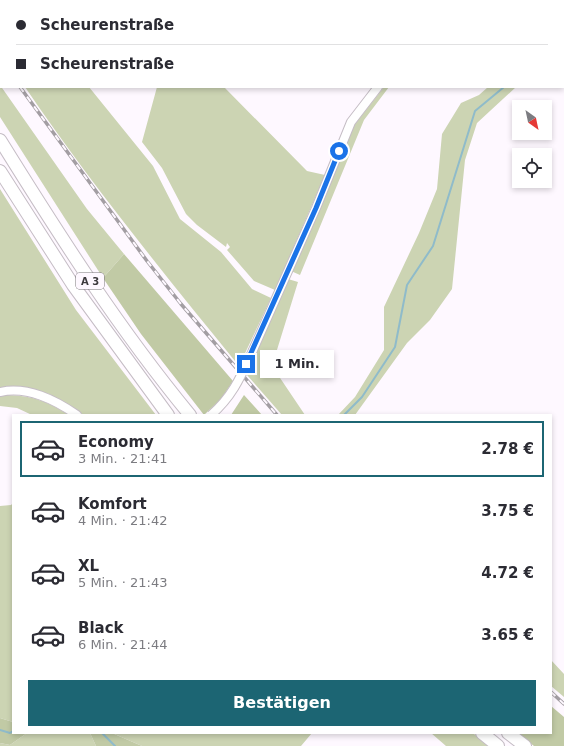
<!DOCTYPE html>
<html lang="de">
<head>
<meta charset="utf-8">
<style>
	body { margin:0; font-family:"DejaVu Sans",sans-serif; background:#f7f7f7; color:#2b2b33; height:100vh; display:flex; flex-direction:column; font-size:15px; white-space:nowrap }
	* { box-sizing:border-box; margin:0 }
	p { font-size:13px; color:#7c7c81 }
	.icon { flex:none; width:22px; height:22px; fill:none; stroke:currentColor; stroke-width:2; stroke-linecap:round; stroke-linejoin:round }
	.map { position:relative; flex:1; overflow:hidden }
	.side { position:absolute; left:12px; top:414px; width:540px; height:320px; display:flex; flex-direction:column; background:#fff; border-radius:0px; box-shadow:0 2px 6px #0003 }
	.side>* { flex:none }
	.guide { position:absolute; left:0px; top:0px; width:564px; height:88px; box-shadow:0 2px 6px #0003; display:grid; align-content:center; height:88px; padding:0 16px; background:#fff }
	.needle { width:26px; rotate:147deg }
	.tools { position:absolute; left:512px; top:100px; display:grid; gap:8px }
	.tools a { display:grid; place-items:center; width:40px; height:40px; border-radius:0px; background:#fff; box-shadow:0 2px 6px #0003; font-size:20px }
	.end { position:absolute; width:18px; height:18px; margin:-9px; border:5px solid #1a73e8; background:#fff; box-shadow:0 0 0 2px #fff }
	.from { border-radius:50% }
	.bubble { position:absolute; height:28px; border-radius:0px; background:#fff; box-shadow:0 2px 6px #0003; font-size:13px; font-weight:600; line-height:28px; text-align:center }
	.guide b { display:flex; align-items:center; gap:14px; height:38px; font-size:15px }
	.guide b+b { border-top:1px solid #e1e1e2 }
	.guide i { width:10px; height:10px; background:#2b2b33 }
	ul { padding:7px 0 0; list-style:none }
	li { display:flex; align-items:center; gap:12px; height:56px; margin:0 8px 6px; padding:0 8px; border:2px solid transparent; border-radius:0px }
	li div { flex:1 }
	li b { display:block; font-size:15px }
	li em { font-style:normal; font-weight:600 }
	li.on { border-color:#1c6573 }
	li>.icon { width:36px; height:36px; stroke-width:1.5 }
	.cta { display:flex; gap:8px; margin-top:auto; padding:8px 16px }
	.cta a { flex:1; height:46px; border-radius:0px; background:#1c6573; color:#fff; font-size:16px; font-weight:600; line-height:46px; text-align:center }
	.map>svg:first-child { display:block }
</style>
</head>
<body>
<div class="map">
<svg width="564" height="746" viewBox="0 0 564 746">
	<rect width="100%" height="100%" fill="#fef8ff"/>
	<path fill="#ccd4b3" d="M0,0L47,1H1V52Z
		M0,85L87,209L124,254L103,278L0,117Z
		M25,87H89L153,166L180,219L221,252L252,289L271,298L239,366C165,275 91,184 25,87Z
		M157,87H224L307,171L325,175L275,290L254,281L227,250L230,247L227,243L226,247L197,225L186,214L162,168L142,142Z
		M384,87H389L364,120L300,275L291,271L355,124Z
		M488,87H516L477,123L465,160L452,289L430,320L407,343L355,415H338L355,397L384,350V307L419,233L437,189L442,134L461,103L479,95Z
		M0,189L76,310L156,415H84L49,394L36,390L22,387L0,388Z
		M288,279L298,282L272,366L305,415H282L247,375Z
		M7,395C34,396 46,401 69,415H32L17,408L0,406V396Z
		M13,503V722L0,718V506L11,505Z
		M551,660L564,674V697L551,686Z
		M27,733H90L96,746H0V743L10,745Z
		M112,733H312L301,746H142Z
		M431,733H473L488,746H446Z"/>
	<path fill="#c1caa5" d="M124,254L233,381L221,399L204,415L141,334L103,278Z
		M244,395L262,415H231Z
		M551,706L564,717V746H534L517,733H551Z
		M0,718L13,722V733H27L10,745L0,743Z
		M90,733H112L142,746H96Z"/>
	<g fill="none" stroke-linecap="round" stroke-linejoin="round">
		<path stroke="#8fbbca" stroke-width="2" d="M563,37L564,36
			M344,415L362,397L395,347L407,285L433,246L475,111L504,87
			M0,730L10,733L13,731
			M102,733L115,746"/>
		<defs>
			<path id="minor" d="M448,1L449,0
				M253,350L316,208L351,122L378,87
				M0,392C28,386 55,400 77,415"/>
			<path id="highway" d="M0,140C59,235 119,329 190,415
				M0,171L73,285L168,415
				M482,733L498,746
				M508,733L525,746"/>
		</defs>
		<use href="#minor" stroke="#c5bdc5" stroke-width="10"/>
		<use href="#highway" stroke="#c5bdc5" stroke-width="14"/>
		<use href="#minor" stroke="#fff" stroke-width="8"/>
		<use href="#highway" stroke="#fff" stroke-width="12"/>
		<defs>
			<path id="rail" d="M0,59L1,60
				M0,68L1,69
				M20,87L147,261L181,304L277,415
				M551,692L564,704"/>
		</defs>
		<use href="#rail" stroke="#a39ea3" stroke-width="3.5"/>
		<use href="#rail" stroke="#fef8ff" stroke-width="2" stroke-dasharray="6" stroke-linecap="butt"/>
		<defs>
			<path id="minor-bridge" d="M211,415C233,396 241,376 253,350"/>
		</defs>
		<use href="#minor-bridge" stroke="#c5bdc5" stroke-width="10" stroke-linecap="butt"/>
		<use href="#minor-bridge" stroke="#fff" stroke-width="8"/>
	</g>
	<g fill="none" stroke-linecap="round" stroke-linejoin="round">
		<path stroke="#1a73e8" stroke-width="5" d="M246,364L316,208L339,151"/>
	</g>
	<g text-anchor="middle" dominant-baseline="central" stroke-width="3" stroke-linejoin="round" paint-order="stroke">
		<rect fill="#fef8ff" stroke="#777377" stroke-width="1" x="76" y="273" width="28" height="16" rx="3"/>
		<g font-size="10" font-weight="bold" fill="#3d3a3d">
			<text x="90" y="281">A 3</text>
		</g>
	</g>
</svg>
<div class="tools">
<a><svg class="needle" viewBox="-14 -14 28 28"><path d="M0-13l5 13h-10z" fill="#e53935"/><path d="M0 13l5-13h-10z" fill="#7c7c81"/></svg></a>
<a><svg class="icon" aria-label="locate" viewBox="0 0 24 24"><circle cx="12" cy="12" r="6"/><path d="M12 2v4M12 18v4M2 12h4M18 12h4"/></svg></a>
</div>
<i class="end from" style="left:339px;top:151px"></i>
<i class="end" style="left:246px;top:364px"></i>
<div class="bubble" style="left:260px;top:350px;width:74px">1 Min.</div>
<div class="guide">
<b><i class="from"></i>Scheurenstraße</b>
<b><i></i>Scheurenstraße</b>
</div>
<section class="side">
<ul>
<li class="on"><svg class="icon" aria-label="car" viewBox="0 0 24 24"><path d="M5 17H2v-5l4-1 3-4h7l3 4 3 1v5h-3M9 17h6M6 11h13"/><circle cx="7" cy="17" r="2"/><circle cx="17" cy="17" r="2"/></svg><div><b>Economy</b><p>3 Min. · 21:41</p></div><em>2.78 €</em></li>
<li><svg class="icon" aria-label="car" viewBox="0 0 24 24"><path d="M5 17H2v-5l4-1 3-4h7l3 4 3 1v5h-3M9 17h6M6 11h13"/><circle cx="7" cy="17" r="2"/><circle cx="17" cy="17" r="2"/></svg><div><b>Komfort</b><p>4 Min. · 21:42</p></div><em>3.75 €</em></li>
<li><svg class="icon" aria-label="car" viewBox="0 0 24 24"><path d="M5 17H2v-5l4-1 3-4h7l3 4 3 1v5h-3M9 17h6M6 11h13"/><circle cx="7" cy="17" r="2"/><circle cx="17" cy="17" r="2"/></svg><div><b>XL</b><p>5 Min. · 21:43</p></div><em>4.72 €</em></li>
<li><svg class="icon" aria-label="car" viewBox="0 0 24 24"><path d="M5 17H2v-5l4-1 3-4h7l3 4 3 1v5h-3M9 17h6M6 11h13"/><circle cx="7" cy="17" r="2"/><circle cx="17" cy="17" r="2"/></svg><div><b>Black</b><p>6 Min. · 21:44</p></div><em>3.65 €</em></li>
</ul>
<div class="cta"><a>Bestätigen</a></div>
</section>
</div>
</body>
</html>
